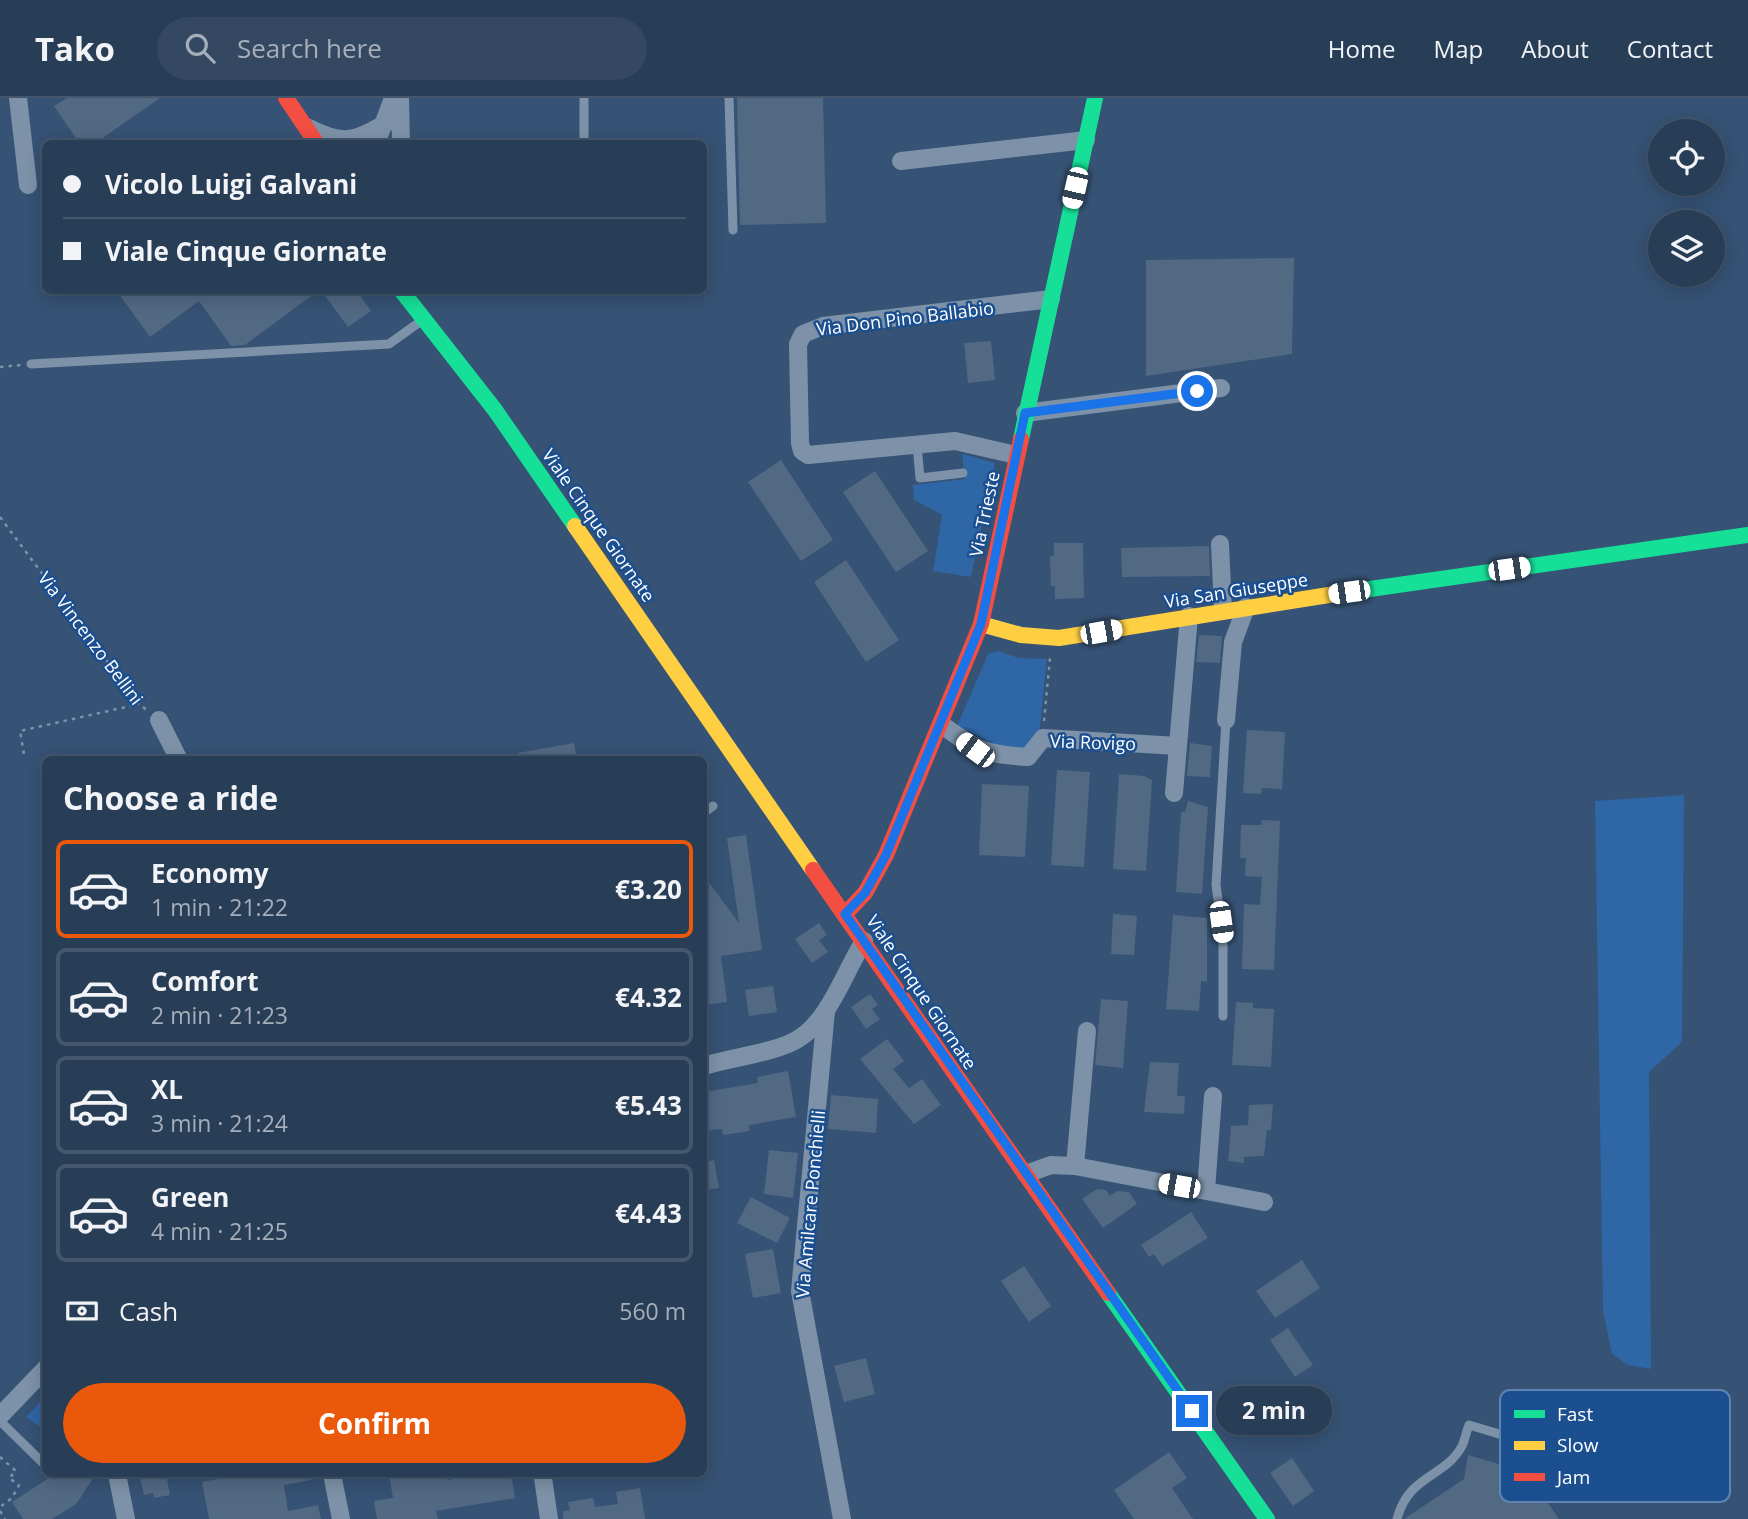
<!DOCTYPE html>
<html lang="en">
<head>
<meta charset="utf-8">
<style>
	body { margin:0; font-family:"Open Sans",sans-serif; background:#344961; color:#f1f3f6; height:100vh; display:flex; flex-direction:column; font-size:26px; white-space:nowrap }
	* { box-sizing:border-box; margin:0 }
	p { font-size:23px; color:#a5aeba }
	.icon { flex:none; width:38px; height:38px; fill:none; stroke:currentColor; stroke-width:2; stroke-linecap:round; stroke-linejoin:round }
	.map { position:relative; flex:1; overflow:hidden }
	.sheet { position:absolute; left:42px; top:658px; width:665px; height:721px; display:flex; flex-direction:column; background:#283e57; border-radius:10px; box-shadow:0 4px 18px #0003,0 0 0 2px #44576d }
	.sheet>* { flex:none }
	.guide { position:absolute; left:42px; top:42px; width:665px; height:154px; border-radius:10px; box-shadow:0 4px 18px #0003,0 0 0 2px #44576d; display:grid; align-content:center; height:154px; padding:0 21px; background:#283e57 }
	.controls { position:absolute; left:1648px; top:21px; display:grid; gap:14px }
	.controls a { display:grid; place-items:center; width:77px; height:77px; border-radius:50%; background:#283e57; box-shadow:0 4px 18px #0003,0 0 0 2px #44576d; font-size:35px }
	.end { position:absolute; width:32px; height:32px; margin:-16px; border:9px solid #1a73e8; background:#fff; box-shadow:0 0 0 4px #fff }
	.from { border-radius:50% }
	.bubble { position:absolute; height:49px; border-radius:24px; background:#283e57; box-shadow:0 4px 18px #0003,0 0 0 2px #44576d; font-size:23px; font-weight:700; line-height:49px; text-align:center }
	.car { position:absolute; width:21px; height:42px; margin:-21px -10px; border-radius:9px; box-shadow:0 0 5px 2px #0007; background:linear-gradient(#fff 24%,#345 0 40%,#fff 0 76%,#345 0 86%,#fff 0) }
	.guide b { display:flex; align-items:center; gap:24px; height:66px; font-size:26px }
	.guide b+b { border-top:2px solid #44576d }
	.guide i { width:18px; height:18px; background:#f1f3f6 }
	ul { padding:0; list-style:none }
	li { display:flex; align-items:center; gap:21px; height:98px; margin:0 14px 10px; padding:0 7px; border:4px solid #44576d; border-radius:10px }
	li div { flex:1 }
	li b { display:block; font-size:26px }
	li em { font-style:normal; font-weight:700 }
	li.on { border-color:#ea580c }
	li>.icon { width:63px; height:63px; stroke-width:1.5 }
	h2 { padding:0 21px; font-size:32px; line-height:84px }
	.pay { display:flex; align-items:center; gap:18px; height:77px; padding:0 21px; font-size:26px }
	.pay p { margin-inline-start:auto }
	.primary-button { display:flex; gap:14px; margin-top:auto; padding:14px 21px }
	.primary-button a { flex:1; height:80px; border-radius:42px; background:#ea580c; color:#fff; font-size:28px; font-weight:700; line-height:80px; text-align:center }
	header { display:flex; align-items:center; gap:42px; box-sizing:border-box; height:98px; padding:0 35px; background:#283e57; border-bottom:2px solid #44576d }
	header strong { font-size:33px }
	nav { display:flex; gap:38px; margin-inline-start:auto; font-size:24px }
	.search { width:490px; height:63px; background:#344961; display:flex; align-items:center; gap:18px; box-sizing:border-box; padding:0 24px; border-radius:38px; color:#a5aeba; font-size:26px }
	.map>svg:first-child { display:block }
</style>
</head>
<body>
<header>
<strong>Tako</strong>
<div class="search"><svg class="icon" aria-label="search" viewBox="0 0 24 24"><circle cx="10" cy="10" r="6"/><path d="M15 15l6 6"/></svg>Search here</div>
<nav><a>Home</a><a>Map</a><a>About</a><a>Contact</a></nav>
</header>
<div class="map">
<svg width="1748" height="1421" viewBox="0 0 1748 1421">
	<rect width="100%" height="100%" fill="#365274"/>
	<path fill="#2f66a5" d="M962,356L995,365L971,479L933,473L942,417L914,402L913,387L965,381Z
		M998,553L1019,560L1047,561L1039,638L1027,654L998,653L993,645L957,628L988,556Z
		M1684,697L1682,944L1649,974L1651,1271L1628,1267L1612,1256L1603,1213L1595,703Z
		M45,1299V1332L26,1319Z"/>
	<path fill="#526984" d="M67,0H160L94,46H80L54,8Z
		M737,0H823L826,125L740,127Z
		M1294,160L1292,256L1146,278V162Z
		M116,192H319L245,247L231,248L199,203L150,239Z
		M321,192H356L371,213L348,229Z
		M991,243L995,282L968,285L964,245Z
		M781,362L833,442L801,463L748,384Z
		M875,373L928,453L896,474L843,394Z
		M1054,445H1083L1084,500L1055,501V488H1051L1050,458H1054Z
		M1209,448L1210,478L1122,479L1121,450Z
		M846,462L899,542L866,564L814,484Z
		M1199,537L1222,538L1220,565L1196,564Z
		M1247,632L1285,634L1282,691L1262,690L1261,696L1243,695Z
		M574,645L577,662H519L518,655Z
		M1190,645L1212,648L1210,679L1187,678Z
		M1057,672L1090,674L1084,769L1051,767Z
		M1119,676L1144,678L1152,682L1146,773L1113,771Z
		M982,686L1029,688L1025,759L979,757Z
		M1188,703L1208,709L1202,796L1176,794L1181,714H1185Z
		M1262,722L1280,723L1274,872L1242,871L1244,806L1260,807L1262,779L1245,778L1246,760H1240L1241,727H1261Z
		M746,737L762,852L721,858L727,904L704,907V778L739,825L727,740Z
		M1113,816L1137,818L1134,857L1111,856Z
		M1173,817L1207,820V884L1201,883L1199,913L1166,911Z
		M819,825L827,837L819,842L828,854L812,865L795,841Z
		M773,888L777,914L749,918L745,892Z
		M870,896L878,907L872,911L880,921L866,931L851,909Z
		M1101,901L1128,903L1123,970L1095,967Z
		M1236,904L1253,905V910L1274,911L1271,969L1232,967Z
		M887,941L904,963L893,971L909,990L922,981L941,1007L914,1026L860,961Z
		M1150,964L1179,965L1177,998H1185L1184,1016L1144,1014Z
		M788,973L796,1019L749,1027V1033L723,1037L722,1031L704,1033V994L758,985L757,979Z
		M831,997L878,1001L876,1035L828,1031Z
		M1273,1006L1271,1032H1267L1264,1058L1244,1059V1065L1228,1063L1231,1028L1248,1027L1249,1007Z
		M769,1052L798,1055L793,1100L764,1096Z
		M714,1062L719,1090L704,1092V1064Z
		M1097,1091L1106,1092L1110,1098L1117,1093L1129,1094L1137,1106L1103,1130L1082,1101Z
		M751,1099L790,1120L777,1145L737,1125Z
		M1191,1114L1208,1140L1162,1168L1154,1156L1149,1159L1141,1147Z
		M773,1151L781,1195L753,1200L745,1156Z
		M1302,1162L1320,1190L1275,1220L1256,1193Z
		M1024,1168L1051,1208L1029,1224L1001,1183Z
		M1288,1230L1313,1267L1295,1279L1270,1242Z
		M866,1260L875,1296L844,1304L834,1268Z
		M1169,1354L1187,1380L1172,1390L1193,1421H1134L1114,1392Z
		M1468,1357L1526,1374L1522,1392L1542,1396L1559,1421H1404L1464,1381Z
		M1292,1360L1314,1393L1293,1408L1270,1375Z
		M55,1376H96L76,1406L52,1421H23L12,1404Z
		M139,1376H166L170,1397L154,1400L153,1395L144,1397Z
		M243,1376H311V1382L284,1387L288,1413L318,1407L321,1421H209L202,1384Z
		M389,1376H447L448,1382L484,1376H511L515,1400L436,1413L438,1421H377L374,1403L393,1400Z
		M640,1390L645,1421H563V1413L570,1412L568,1404L593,1400L595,1409L618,1406L616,1394Z"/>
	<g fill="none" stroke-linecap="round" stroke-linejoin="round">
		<path stroke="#7d92a8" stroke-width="2.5" stroke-dasharray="3.5 5" stroke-linecap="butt" d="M0,269L21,267
			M0,419L139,606L148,613
			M1044,623L1050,560
			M24,656L20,633L139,606
			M0,1359L16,1373L9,1380L19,1387L12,1400L0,1409
			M0,1413L5,1421"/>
		<path stroke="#7d92a8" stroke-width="9" d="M584,0V46
			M729,0L733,132
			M31,266L389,246L421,223
			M917,347L920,380L963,375
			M704,715L713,708
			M1223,918V839L1216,787L1226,622
			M0,1323L45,1367
			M1397,1421C1409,1376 1445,1380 1462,1348C1465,1342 1466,1334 1469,1327L1603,1367"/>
		<path stroke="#7d92a8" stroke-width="18" d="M18,0L28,87
			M400,0L401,46
			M309,30C342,47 355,44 386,25
			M376,46L393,0
			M901,63L1086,42
			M1025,315L1221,290
			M1016,357L955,343L808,357L802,353L800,345L798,246L803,236L823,228L1051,201
			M1220,446L1223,513
			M159,622L179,662
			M1226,622L1233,544L1246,509
			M941,626C977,653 983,656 1028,659L1043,640L1178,648
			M1174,695L1189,518
			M826,913L800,1193L842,1421
			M704,968C729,960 778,954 798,941C829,923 845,873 864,843
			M1075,1068L1087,933
			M1026,1076L1051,1067L1075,1068L1264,1104
			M1206,1092L1213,998
			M0,1318L46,1270
			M117,1376L126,1421
			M332,1376L341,1421
			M545,1376L543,1380L549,1421"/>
		<path stroke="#16e098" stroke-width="16" d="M401,192L495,312L575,428
			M1021,341L1095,0
			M1335,496L1748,437
			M1108,1195L1267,1421"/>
		<path stroke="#ffcf43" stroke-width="16" d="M575,428L813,772
			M981,526L1021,537L1059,540L1335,496"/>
		<path stroke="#f24e42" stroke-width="16" d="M286,0L317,46
			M813,772L1108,1195
			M845,816L865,795L886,757L981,526L1021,341"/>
	</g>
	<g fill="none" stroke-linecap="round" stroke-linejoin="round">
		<path stroke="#1a73e8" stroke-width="9" d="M1192,1313L845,816L865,795L886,757L981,526L1025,315L1197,293"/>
	</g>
	<g text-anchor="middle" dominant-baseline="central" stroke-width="5" stroke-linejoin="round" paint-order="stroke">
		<g font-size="18" fill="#fff" stroke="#1b4f8f">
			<text transform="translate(905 220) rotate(-7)">Via Don Pino Ballabio</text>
			<text transform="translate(984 416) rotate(-78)">Via Trieste</text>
			<text transform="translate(599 427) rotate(55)">Viale Cinque Giornate</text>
			<text transform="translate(1236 492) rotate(-9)">Via San Giuseppe</text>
			<text transform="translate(91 540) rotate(53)">Via Vincenzo Bellini</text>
			<text transform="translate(1093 644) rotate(2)">Via Rovigo</text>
			<text transform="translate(922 894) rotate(56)">Viale Cinque Giornate</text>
			<text transform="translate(810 1106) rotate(-85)">Via Amilcare Ponchielli</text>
		</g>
	</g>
	<rect x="1500" y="1292" width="230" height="112" rx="10" fill="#1b4f8f" stroke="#5f84b1" stroke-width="2"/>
	<rect x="1514" y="1312" width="31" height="8" fill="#16e098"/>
	<rect x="1514" y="1343" width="31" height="9" fill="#ffcf43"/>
	<rect x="1514" y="1375" width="31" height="8" fill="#f24e42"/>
	<g font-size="19" fill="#fff">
		<text x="1557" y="1323">Fast</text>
		<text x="1557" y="1354">Slow</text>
		<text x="1557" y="1386">Jam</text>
	</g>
</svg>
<div class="controls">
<a><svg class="icon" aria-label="locate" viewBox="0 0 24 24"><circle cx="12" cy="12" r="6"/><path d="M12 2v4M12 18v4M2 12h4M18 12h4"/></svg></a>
<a><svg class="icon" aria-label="layers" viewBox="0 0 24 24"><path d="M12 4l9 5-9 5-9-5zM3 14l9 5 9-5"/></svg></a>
</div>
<i class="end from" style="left:1197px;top:293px"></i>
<i class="end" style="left:1192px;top:1313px"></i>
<div class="bubble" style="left:1216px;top:1288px;width:116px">2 min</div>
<i class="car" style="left:1075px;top:90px;rotate:193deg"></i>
<i class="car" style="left:1509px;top:471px;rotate:82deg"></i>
<i class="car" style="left:1349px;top:494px;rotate:262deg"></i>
<i class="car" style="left:1101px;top:534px;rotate:80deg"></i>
<i class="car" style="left:975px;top:652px;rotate:307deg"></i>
<i class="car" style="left:1221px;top:824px;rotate:172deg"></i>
<i class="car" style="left:1179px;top:1088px;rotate:280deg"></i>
<div class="guide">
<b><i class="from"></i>Vicolo Luigi Galvani</b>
<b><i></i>Viale Cinque Giornate</b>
</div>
<section class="sheet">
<h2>Choose a ride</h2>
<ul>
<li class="on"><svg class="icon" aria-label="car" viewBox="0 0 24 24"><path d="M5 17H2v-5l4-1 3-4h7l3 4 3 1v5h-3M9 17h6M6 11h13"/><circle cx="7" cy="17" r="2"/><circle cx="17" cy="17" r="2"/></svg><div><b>Economy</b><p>1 min · 21:22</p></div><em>€3.20</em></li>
<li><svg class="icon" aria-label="car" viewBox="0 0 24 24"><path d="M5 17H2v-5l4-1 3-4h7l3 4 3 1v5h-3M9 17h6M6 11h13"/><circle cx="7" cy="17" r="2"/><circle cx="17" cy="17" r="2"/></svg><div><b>Comfort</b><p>2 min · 21:23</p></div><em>€4.32</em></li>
<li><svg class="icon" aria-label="car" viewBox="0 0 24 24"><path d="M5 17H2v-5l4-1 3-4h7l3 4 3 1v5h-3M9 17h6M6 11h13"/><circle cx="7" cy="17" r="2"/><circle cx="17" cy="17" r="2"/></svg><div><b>XL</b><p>3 min · 21:24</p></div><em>€5.43</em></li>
<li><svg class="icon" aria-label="car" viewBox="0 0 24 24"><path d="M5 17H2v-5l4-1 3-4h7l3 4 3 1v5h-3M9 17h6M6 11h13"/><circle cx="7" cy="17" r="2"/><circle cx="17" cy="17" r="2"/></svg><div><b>Green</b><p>4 min · 21:25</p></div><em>€4.43</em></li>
</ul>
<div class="pay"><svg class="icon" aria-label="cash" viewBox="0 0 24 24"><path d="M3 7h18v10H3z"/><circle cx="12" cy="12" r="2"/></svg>Cash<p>560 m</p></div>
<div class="primary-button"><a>Confirm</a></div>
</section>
</div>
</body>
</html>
